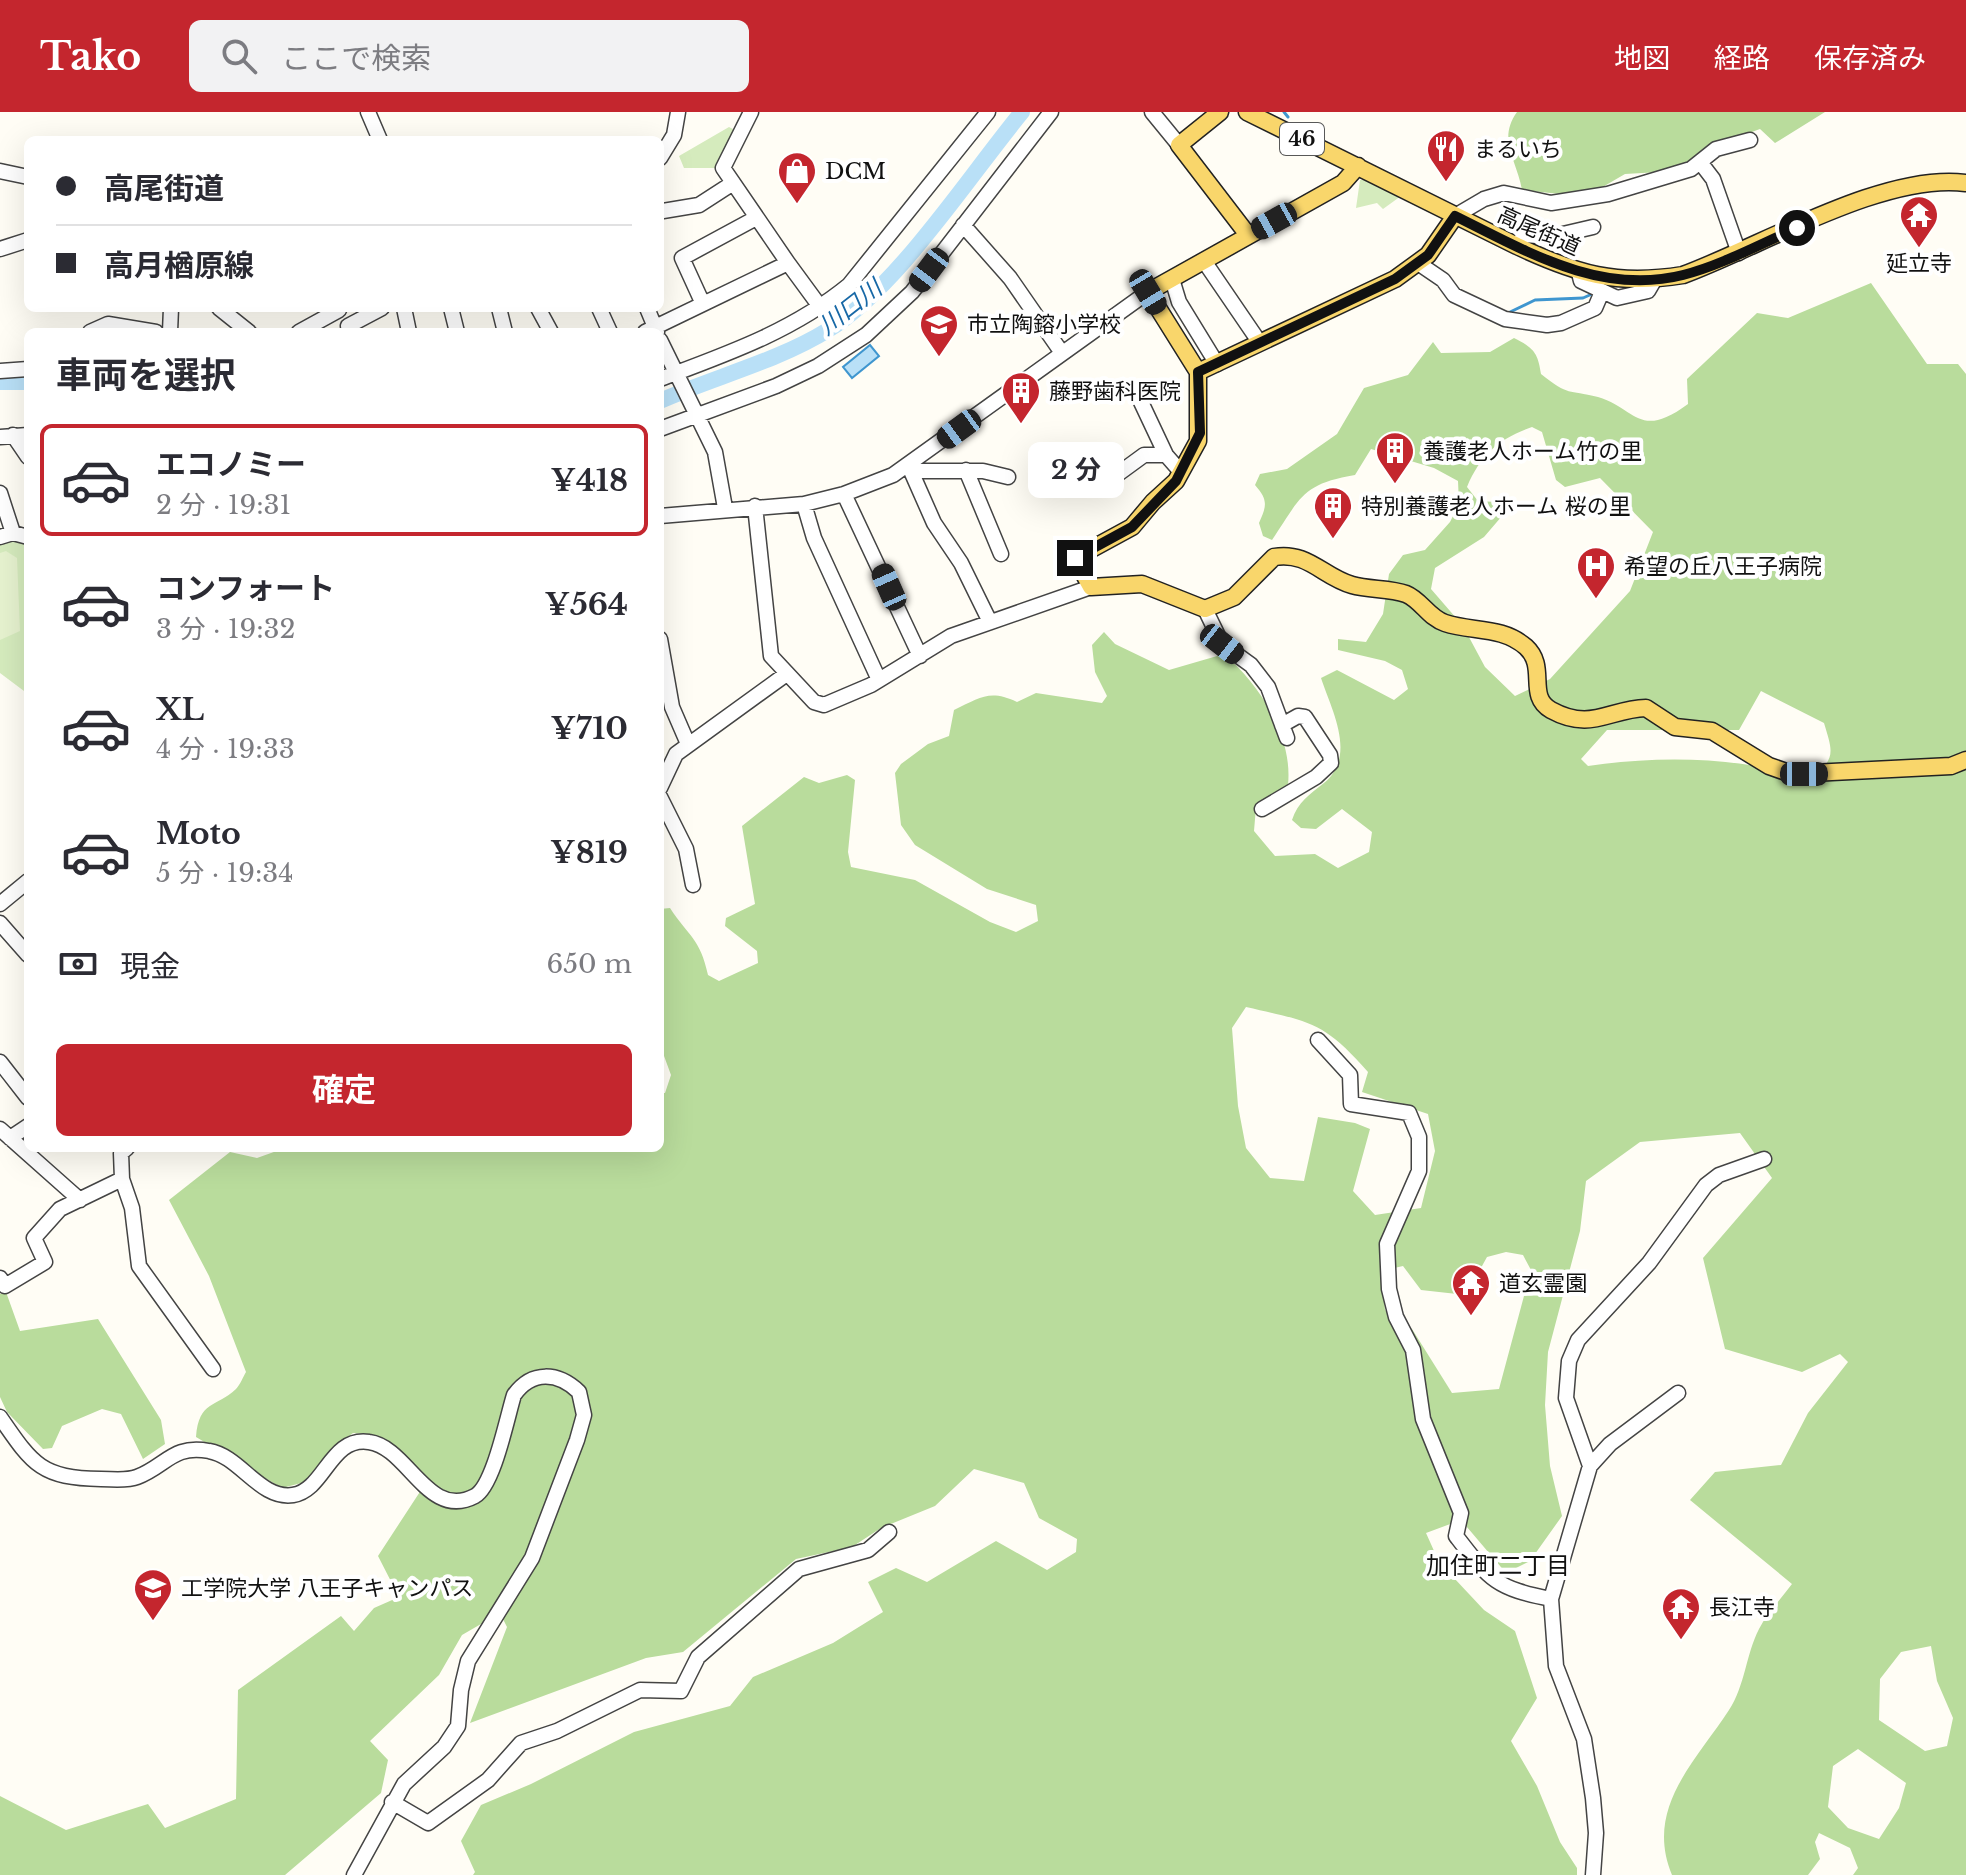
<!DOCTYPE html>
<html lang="ja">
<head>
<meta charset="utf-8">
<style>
	body { margin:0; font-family:"Libre Baskerville","Noto Sans JP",serif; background:#f2f2f3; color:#2b2b33; height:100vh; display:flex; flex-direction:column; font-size:30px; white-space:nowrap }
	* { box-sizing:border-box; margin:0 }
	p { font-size:26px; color:#7c7c81 }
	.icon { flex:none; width:44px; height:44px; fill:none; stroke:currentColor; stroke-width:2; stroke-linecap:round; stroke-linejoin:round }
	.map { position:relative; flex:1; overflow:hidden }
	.sheet { position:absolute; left:24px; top:216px; width:640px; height:824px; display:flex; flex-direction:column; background:#fff; border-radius:12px; box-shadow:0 8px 32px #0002 }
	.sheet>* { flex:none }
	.guide { position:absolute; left:24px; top:24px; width:640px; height:176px; border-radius:12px; box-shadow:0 8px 32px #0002; display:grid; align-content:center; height:176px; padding:0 32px; background:#fff }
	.end { position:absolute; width:36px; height:36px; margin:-18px; border:10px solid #111; background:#fff; box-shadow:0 0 0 4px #fff }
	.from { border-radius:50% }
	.bubble { position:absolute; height:56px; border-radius:12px; background:#fff; box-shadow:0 8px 32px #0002; font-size:26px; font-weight:700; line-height:56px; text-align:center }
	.car { position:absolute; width:24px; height:48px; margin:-24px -12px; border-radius:10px; box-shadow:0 0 6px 2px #0007; background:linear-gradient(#222 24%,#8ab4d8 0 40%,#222 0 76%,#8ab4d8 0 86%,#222 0) }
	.guide b { display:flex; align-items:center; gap:28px; height:76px; font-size:30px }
	.guide b+b { border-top:2px solid #e1e1e2 }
	.guide i { width:20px; height:20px; background:#2b2b33 }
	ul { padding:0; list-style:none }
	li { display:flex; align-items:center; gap:24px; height:112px; margin:0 16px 12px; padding:0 16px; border:4px solid transparent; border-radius:12px }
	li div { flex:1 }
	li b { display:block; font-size:30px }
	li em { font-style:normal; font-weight:700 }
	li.on { border-color:#c4262e }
	li>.icon { width:72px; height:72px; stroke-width:1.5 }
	h2 { padding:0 32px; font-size:36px; line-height:96px }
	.pay { display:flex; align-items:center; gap:20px; height:88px; padding:0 32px; font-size:30px }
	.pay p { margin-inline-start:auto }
	.action { display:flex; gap:16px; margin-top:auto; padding:16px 32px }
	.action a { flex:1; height:92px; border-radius:12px; background:#c4262e; color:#fff; font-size:32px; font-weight:700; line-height:92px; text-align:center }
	header { display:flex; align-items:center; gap:48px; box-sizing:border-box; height:112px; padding:0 40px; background:#c4262e; color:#fff }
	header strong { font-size:38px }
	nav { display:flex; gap:44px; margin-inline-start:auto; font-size:28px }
	.search { width:560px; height:72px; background:#f2f2f3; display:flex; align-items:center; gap:20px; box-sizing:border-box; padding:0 28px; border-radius:12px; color:#7c7c81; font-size:30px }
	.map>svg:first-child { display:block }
</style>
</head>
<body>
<header>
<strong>Tako</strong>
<div class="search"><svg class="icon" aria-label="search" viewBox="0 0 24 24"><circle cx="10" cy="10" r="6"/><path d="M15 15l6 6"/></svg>ここで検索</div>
<nav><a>地図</a><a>経路</a><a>保存済み</a></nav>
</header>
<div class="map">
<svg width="1966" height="1763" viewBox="0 0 1966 1763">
	<rect width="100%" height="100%" fill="#fffdf5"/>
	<path fill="#d5ebbd" d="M729,15L741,21L723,56H684L679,44Z
		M1360,68H1366L1401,84L1383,97L1377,91L1356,96Z
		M12,426L28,430V582L0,561V430Z"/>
	<path fill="#b9dc9c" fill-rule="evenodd" d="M1517,0H1825L1775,31L1760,17L1716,33L1701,46L1660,60L1625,62L1594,80L1570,83L1522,78C1517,48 1497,28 1517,0Z
		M1871,171L1927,252H1958L1966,262V1763H1853L1858,1756L1850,1736L1819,1721L1815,1730L1820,1747L1808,1763H1672C1644,1696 1696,1649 1729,1598C1745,1574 1746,1542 1759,1517C1767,1501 1781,1487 1792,1472L1690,1388L1715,1360L1781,1353L1808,1301L1848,1250L1840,1242L1802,1260L1725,1237L1703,1146L1772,1066L1740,1021L1640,1030L1586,1069L1580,1119L1548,1240L1545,1293L1550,1354L1562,1404L1530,1449L1506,1461L1461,1408L1426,1421L1439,1450L1484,1498L1515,1519L1537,1586L1511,1629L1537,1674L1560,1730L1577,1756V1763H473L475,1760L461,1729L481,1693L531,1672L634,1620L730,1594L753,1565L833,1531L883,1500L868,1470L896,1456L927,1470L996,1429L1047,1458L1076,1440L1077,1427L1039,1406L1024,1371L974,1357L935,1394L881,1416L852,1435L796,1447L683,1540L646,1546L470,1611L507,1515L500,1501L462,1523L439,1563L370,1629L388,1648L381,1681L285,1763H0V1684L66,1718L148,1692L165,1716L236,1687L238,1578L341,1504L354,1519L374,1496L399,1485L378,1444L427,1369C404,1343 389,1323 353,1321L329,1339L305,1370L282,1376L196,1325C199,1288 216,1296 236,1277C240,1273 243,1265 246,1260L209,1164L169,1088L230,1040L257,1046L285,1036H660V981H665L671,963L660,933V797L670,796C689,825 700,826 708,863L719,869L758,851L757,839L725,814L726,806L755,792L742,714L804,665L819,671L847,663L855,668L848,740L851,755L915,768L990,810L1016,820L1038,809L1036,793L987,777L915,733L901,713L895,661L901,652L928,632L949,624L954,598C980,586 989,577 1017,590L1036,581L1102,591L1107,584L1095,560L1092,533L1104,520L1115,532L1169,558L1224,542C1260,573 1293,624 1288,673L1256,695L1254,719L1275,744L1315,742L1338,756L1369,740L1372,720L1342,697L1316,717L1301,716L1292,708C1298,690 1309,683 1324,671C1357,644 1332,599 1321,566L1337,558L1394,588L1408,577L1402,558L1385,549L1338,538V527L1366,530L1383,502L1389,462L1403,443L1425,438L1450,410L1459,392L1458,369L1434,356L1371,337L1355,363C1302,372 1301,385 1272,428L1263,424L1259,411C1267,393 1268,388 1255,373L1260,362L1287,357L1337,322L1364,276L1408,263L1433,230L1441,241L1490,240L1514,226C1534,236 1538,241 1541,262C1570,285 1567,277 1598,285C1637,297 1639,328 1688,292L1687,267L1757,201L1788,206ZM1532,315L1542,320L1556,368L1565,375L1600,366L1653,420L1630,479L1550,567L1515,584L1485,555L1463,514L1431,477L1435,456L1484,425L1502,404L1496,390L1478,389L1467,375C1481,342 1499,327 1532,315ZM1761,579L1824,611C1833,641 1836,646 1811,667C1739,645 1663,643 1588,654L1581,647L1607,618H1739ZM1246,895C1311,910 1323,909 1368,960L1362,980L1428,1002L1435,1039L1421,1096L1375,1103L1353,1079L1370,1017L1355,1011L1318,1005L1304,1069L1270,1066L1246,1036L1238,994L1232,916ZM1506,1140L1523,1143L1531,1158L1499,1277L1452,1281L1412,1217L1385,1198L1381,1159L1403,1154L1421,1178L1466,1183L1487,1145ZM1931,1534L1937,1569L1953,1606L1947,1634L1925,1639L1879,1608L1880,1567L1901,1540ZM1858,1637L1906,1671L1899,1696L1879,1727L1848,1716L1828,1695L1833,1654Z
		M6,1180L20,1219L98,1207L161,1308L165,1332L143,1347L121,1302L102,1297L62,1314L52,1336L43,1337L7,1300L0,1285V1182Z"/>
	<path fill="#e6f2cf" d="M6,439L17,446L20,519L0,528V441Z"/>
	<path fill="#b9e0f7" stroke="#3f96cf" stroke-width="2" d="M870,233L879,244L852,266L843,255Z"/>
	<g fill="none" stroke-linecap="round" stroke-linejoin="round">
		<path stroke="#3f96cf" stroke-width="3" d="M1284,0L1288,5
			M1508,201L1535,188L1583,186L1592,182"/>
		<path stroke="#b9e0f7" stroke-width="16" d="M0,270H28
			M660,289C714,265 778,249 828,218C897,176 969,64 1022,0"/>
		<defs>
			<path id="minor" d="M368,0L380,28
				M751,0L723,56L788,151
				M1152,0L1179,33
				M660,46L674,23L678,0
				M1700,50L1713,67L1739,141
				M0,59L28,65
				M663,99L699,93L733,71
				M1455,104L1484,87L1504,81L1551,91L1608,82L1691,57L1716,37L1750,28
				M963,113L1010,166L1062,241
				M1517,134L1524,123L1550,125L1593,115
				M0,137L28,128
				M1204,149L1260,231
				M1418,151L1443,168L1454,183L1505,207L1547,213L1561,211L1595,196L1601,182
				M1579,161L1581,169L1617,186L1648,179L1655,167
				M1172,167L1179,190L1217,252
				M703,192L682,146L756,106
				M219,196L249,220
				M404,196L409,220
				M451,196L457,220
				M499,196L505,220
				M538,196L551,220
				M599,196L610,220
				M647,196L657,220
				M348,214L382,196
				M90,220L108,212L156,220
				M170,220L171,196
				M299,220L339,198
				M645,220L788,151L821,196
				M660,228L715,340L725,396
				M0,259L28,257
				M660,267C727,242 793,219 849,173L988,0
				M1141,290L1166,343L1180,359
				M660,317L776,274L818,254L866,223L912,180L1051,0
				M13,323L28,345
				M0,325L28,323
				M908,354L911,359H983L1008,365
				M966,358L1001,442
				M911,359L934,411L961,451L990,510
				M1118,362L1144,343H1166
				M0,381L13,421
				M844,382L920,544
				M804,392L814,426L879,568
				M755,394L771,544L814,590L824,593L871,573L951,524L1091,475
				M660,404L804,392L844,382L893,363L1148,180
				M0,425L13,421L28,425
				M1205,497L1222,532L1251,553L1268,575L1287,626
				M660,527L672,595L688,632
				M660,676L676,642L785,563
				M660,685L686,737L693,773
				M1262,697L1316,665L1331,651L1330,643L1305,605L1298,604L1282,613
				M0,792L28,769
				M0,811L28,843
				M1318,928L1350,963L1351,992L1409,1001L1419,1025V1059L1387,1132L1389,1177L1396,1205L1413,1238L1423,1307L1461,1401L1456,1424C1490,1468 1495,1476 1551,1487
				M0,950L28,986
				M0,1017L80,1088
				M10,1026L28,1014
				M122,1067L132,1096L139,1154L213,1257
				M0,1166L5,1174L45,1150L34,1126L60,1097L122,1067L121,1041L127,1036
				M0,1305C33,1353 41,1366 101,1367C113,1367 127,1369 137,1365C166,1354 173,1332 209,1339C240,1344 260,1388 293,1383C325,1378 330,1324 369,1330C408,1335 428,1409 475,1384C494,1373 507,1305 514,1283C532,1258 558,1260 579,1280L584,1303L577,1328L532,1446L468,1549L461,1578L458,1614L444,1635L404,1672L354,1763
				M1590,1354L1566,1286L1569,1249L1578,1228L1649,1151L1706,1073L1719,1063L1764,1047
				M392,1690L428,1711L488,1668L521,1631L557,1619L640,1578L681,1579L698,1545L799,1457L868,1438L889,1420
				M1593,1763L1596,1721L1593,1686L1584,1627L1556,1554L1551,1487L1590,1354L1610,1332L1678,1281"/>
			<path id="major" d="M1220,0L1179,33L1248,123
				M1247,0L1517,134C1577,162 1616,174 1683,163C1762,134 1884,60 1966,71
				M1358,54L1343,71L1148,180L1198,260V329L1176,369L1153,390L1132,415L1075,446L1091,475L1142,472L1205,497L1234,485L1274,445C1308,439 1323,465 1352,473C1369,478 1390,476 1406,482C1421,488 1429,506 1445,511C1472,520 1502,514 1526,535C1548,555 1526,584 1551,598C1591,620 1609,597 1646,596L1675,615L1712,619L1769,654L1792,662L1951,654L1966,648
				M1198,260L1395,167L1428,143L1455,104"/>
		</defs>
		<use href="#minor" stroke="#444" stroke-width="17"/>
		<use href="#major" stroke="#222" stroke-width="19"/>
		<use href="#minor" stroke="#fff" stroke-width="14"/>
		<use href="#major" stroke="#f9d66b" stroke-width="16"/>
	</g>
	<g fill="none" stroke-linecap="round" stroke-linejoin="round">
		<path stroke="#111" stroke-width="10" d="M1075,446L1132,415L1176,369L1200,321L1198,260L1395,167L1428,143L1455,104C1526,139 1600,184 1683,163C1722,153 1760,132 1797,116"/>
	</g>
	<defs>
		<symbol id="restaurant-pin" viewBox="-11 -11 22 30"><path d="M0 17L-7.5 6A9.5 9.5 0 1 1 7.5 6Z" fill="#c4262e" stroke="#fff"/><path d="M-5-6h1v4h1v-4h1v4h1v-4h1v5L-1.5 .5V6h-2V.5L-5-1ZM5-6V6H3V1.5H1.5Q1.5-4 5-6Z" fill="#fff"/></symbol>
		<symbol id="shop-pin" viewBox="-11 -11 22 30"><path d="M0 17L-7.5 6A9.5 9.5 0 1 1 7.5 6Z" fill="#c4262e" stroke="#fff"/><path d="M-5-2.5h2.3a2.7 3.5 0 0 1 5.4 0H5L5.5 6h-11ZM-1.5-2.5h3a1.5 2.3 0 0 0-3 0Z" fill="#fff"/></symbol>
		<symbol id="temple-pin" viewBox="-11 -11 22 30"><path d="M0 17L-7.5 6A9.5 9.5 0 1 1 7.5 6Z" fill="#c4262e" stroke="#fff"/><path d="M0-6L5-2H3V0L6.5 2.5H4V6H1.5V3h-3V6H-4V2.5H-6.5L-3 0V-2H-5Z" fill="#fff"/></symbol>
		<symbol id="school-pin" viewBox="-11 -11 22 30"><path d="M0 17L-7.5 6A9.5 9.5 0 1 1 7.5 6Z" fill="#c4262e" stroke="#fff"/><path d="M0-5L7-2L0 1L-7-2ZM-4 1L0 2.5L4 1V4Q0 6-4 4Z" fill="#fff"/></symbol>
		<symbol id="building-pin" viewBox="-11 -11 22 30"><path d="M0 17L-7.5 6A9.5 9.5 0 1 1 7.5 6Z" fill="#c4262e" stroke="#fff"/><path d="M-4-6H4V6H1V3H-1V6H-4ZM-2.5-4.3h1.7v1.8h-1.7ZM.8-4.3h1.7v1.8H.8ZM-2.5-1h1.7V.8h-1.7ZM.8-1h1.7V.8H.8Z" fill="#fff"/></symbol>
		<symbol id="hospital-pin" viewBox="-11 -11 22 30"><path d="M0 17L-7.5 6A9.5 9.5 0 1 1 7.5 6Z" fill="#c4262e" stroke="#fff"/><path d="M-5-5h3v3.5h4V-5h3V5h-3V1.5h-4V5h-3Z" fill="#fff"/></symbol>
		<symbol id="university-pin" viewBox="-11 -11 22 30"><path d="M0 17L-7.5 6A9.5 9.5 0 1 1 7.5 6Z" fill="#c4262e" stroke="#fff"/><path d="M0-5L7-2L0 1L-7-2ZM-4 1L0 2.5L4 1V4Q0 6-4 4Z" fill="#fff"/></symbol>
	</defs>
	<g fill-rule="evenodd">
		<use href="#restaurant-pin" x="1424" y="15" width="44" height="60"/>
		<use href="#shop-pin" x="775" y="37" width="44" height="60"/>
		<use href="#temple-pin" x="1897" y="81" width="44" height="60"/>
		<use href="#school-pin" x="917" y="190" width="44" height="60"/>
		<use href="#building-pin" x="999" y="257" width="44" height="60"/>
		<use href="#building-pin" x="1373" y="317" width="44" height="60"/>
		<use href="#building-pin" x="1311" y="372" width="44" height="60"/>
		<use href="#hospital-pin" x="1574" y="432" width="44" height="60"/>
		<use href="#temple-pin" x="1449" y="1149" width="44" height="60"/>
		<use href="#university-pin" x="131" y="1454" width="44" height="60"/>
		<use href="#temple-pin" x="1659" y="1473" width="44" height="60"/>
	</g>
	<g text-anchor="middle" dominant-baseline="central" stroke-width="8" stroke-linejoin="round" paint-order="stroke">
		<rect fill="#fff" stroke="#585858" stroke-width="2" x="1280" y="11" width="44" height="32" rx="6"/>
		<g font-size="20" font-weight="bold" fill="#111">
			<text x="1302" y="27">46</text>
		</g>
		<g font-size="22" fill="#111" stroke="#fff" text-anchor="start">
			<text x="1474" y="37">まるいち</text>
			<text x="825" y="59">DCM</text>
			<text x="1919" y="151" text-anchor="middle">延立寺</text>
			<text x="967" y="212">市立陶鎔小学校</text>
			<text x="1049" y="279">藤野歯科医院</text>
			<text x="1423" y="339">養護老人ホーム竹の里</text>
			<text x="1361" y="394">特別養護老人ホーム 桜の里</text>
			<text x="1624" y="454">希望の丘八王子病院</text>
			<text x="1499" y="1171">道玄霊園</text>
			<text x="181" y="1476">工学院大学 八王子キャンパス</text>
			<text x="1709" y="1495">長江寺</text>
		</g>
		<g font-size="22" fill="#111" stroke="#fff">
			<text transform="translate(1539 119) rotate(24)">高尾街道</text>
		</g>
		<g font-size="24" font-style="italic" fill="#1768a6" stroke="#fff">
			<text transform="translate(850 195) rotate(-38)">川口川</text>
		</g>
		<g font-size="24" fill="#111" stroke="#fff">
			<text x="1498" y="1453">加住町二丁目</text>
		</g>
	</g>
</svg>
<i class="end from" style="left:1797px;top:116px"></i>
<i class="end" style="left:1075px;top:446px"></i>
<div class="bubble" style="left:1028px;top:330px;width:96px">2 分</div>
<i class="car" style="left:1274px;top:109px;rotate:241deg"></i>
<i class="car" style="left:929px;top:158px;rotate:217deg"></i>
<i class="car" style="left:1148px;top:180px;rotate:149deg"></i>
<i class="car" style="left:959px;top:317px;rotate:234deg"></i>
<i class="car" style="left:889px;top:475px;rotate:336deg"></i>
<i class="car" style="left:1222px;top:532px;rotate:128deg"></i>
<i class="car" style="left:1804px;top:662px;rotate:90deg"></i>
<div class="guide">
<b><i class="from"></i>高尾街道</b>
<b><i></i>高月楢原線</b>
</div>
<section class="sheet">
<h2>車両を選択</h2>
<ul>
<li class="on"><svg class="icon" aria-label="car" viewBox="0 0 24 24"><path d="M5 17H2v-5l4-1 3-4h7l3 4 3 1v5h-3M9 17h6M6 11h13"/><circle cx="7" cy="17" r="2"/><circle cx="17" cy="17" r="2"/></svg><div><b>エコノミー</b><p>2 分 · 19:31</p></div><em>¥418</em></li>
<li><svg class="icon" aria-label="car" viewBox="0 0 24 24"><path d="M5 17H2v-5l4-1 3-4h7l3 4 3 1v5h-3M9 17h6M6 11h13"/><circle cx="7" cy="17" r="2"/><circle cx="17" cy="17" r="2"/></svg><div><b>コンフォート</b><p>3 分 · 19:32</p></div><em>¥564</em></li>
<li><svg class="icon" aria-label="car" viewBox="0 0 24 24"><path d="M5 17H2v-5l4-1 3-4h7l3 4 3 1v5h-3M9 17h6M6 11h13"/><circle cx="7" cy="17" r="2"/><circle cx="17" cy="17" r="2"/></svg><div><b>XL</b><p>4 分 · 19:33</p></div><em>¥710</em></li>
<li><svg class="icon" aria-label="car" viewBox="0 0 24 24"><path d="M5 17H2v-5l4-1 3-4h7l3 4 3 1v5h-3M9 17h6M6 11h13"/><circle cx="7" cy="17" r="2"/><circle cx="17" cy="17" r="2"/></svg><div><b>Moto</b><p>5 分 · 19:34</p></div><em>¥819</em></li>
</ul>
<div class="pay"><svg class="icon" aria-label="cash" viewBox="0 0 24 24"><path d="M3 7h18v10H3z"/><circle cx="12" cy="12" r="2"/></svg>現金<p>650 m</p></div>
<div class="action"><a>確定</a></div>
</section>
</div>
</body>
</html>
